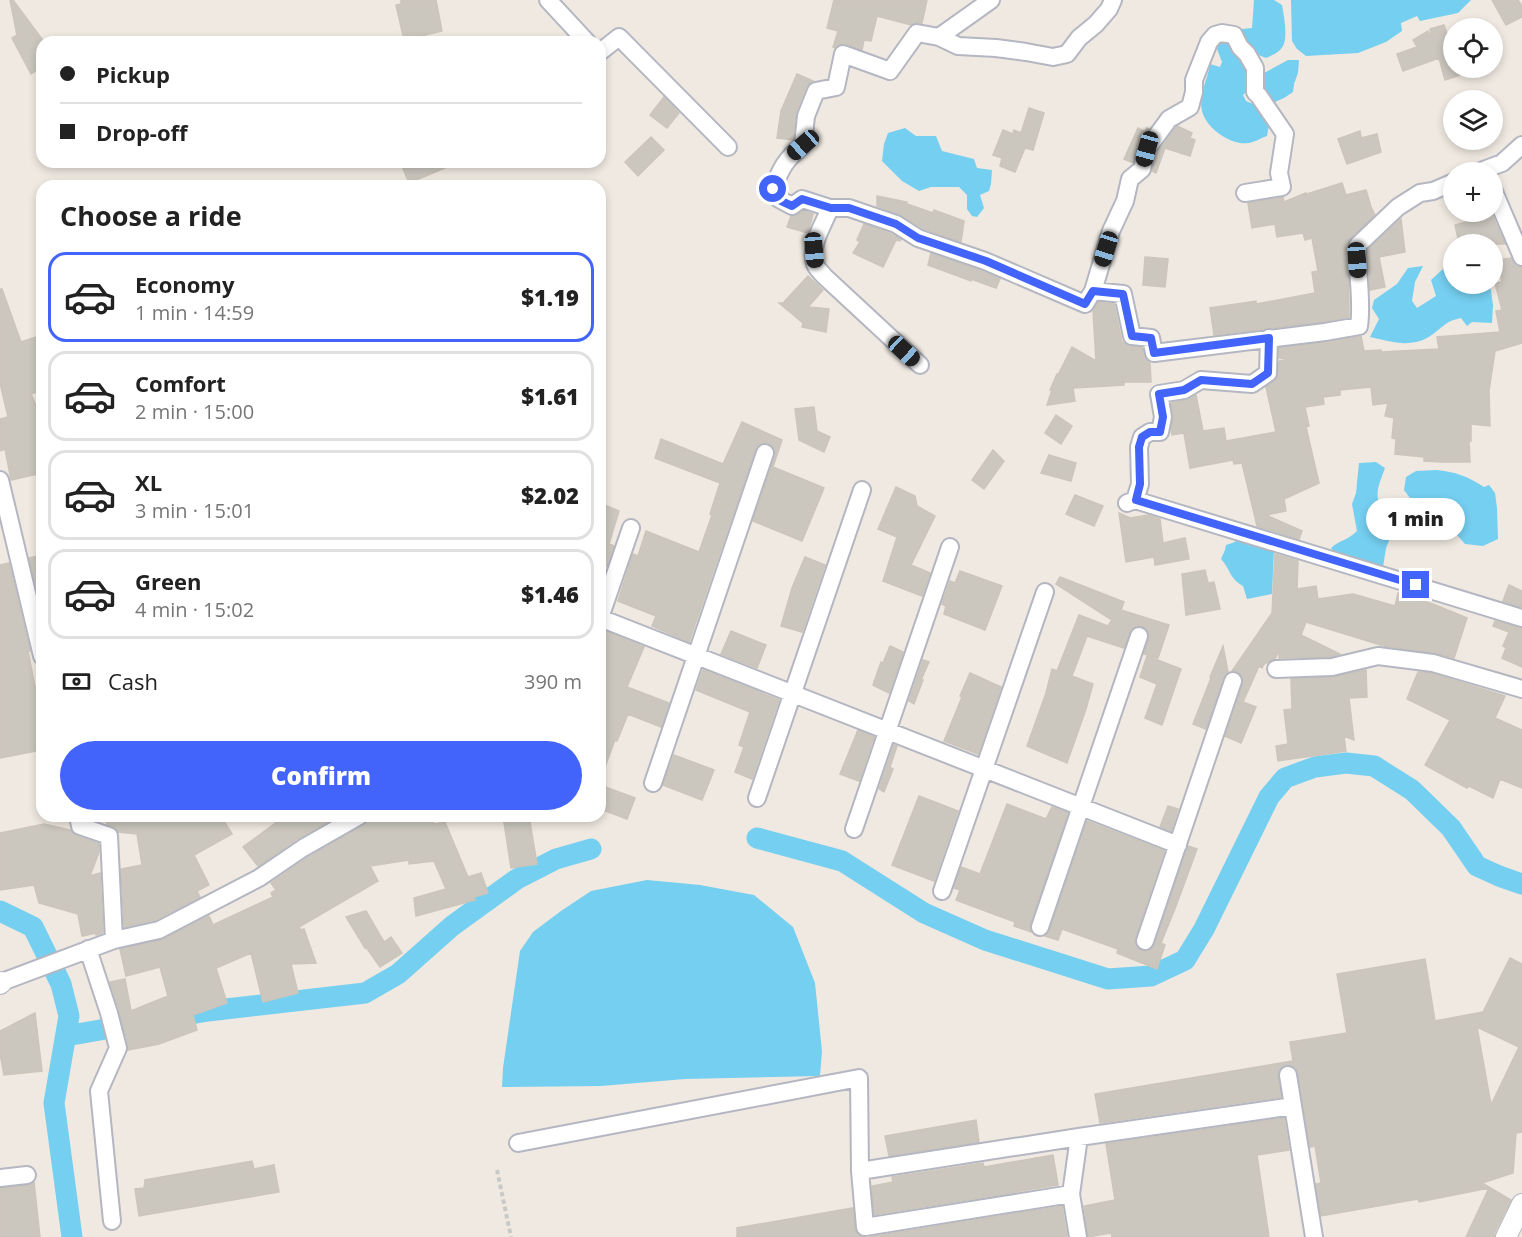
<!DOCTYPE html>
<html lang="en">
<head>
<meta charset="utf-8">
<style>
	body { margin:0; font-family:"Open Sans",sans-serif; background:#f2f2f2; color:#222; height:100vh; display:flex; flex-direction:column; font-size:22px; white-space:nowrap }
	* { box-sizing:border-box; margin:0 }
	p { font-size:20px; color:#767676 }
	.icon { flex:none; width:33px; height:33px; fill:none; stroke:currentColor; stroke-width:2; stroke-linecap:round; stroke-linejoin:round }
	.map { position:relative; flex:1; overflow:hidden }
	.sheet { position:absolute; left:36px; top:180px; width:570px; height:642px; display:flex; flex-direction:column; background:#fff; border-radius:18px; box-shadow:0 3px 9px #0003 }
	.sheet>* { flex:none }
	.top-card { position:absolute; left:36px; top:36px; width:570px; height:132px; border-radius:18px; box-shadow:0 3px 9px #0003; display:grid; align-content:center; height:132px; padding:0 24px; background:#fff }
	.buttons { position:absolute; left:1443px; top:18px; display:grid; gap:12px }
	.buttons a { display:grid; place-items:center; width:60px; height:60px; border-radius:50%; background:#fff; box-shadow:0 3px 9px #0003; font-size:30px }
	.end { position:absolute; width:27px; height:27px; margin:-14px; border:8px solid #4264fb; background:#fff; box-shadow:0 0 0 3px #fff }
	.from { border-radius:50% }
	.bubble { position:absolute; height:42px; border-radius:21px; background:#fff; box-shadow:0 3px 9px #0003; font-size:20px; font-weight:800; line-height:42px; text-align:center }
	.car { position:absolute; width:18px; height:36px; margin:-18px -9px; border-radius:8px; box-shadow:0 0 4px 2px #0007; background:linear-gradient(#222 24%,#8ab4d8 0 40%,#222 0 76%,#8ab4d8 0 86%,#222 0) }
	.top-card b { display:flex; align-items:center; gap:21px; height:57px; font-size:22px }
	.top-card b+b { border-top:2px solid #e0e0e0 }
	.top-card i { width:15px; height:15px; background:#222 }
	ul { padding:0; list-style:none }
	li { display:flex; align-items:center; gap:18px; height:90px; margin:0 12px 9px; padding:0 12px; border:3px solid #e0e0e0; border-radius:18px }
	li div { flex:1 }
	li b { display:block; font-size:22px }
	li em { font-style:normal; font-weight:800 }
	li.on { border-color:#4264fb }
	li>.icon { width:54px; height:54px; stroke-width:1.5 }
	h2 { padding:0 24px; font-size:27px; line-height:72px }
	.pay { display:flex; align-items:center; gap:15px; height:66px; padding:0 24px; font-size:22px }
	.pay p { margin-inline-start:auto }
	.primary-button { display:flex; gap:12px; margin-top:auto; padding:12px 24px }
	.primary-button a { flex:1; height:69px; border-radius:36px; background:#4264fb; color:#fff; font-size:24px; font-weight:800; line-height:69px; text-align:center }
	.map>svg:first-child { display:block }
</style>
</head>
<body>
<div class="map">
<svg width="1522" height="1237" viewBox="0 0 1522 1237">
	<rect width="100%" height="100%" fill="#efe9e1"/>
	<path fill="#75cff0" d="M1254,0H1274L1282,5C1284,16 1288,37 1283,46C1279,53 1272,55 1266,58L1249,51L1244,47L1242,29L1252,28Z
		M1291,0H1471L1458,13L1420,21L1417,16L1401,23L1402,31L1386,42L1358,53L1306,56L1297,49L1292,41Z
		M1228,40L1249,60L1248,90L1243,95L1246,101L1258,106L1270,119L1267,136C1261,138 1255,142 1249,143C1231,146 1206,128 1202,111C1198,96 1208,79 1210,64L1220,67L1222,62L1217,49L1220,41Z
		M1288,60H1299L1298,73L1294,84L1293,92L1284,98L1268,105L1262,88L1264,73Z
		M905,128L916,136H936L942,151L974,159L977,168L992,170L991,184L989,191L980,195L984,208L977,217L972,216L967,209V195L959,187H931L919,191L902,181L882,161L884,144L888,133Z
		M1453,266L1454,284H1490L1493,305L1492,323L1472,322L1467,326L1461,318C1444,321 1441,330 1427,338C1408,348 1389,341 1370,337L1379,319L1372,308L1374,300L1397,284L1408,268L1423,266L1415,282L1412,301L1417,308L1436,296L1431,280L1444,268Z
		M1376,462L1385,468C1381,480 1373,494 1381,506C1384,511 1390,515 1395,519L1393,531L1386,548L1383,567L1338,558L1331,548C1341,539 1347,541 1357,531L1352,504L1356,493L1359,463Z
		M1436,470C1456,472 1467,476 1484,487L1489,485L1495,493L1497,508L1498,539L1483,546L1465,544L1458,536L1450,532L1423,538C1412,524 1409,516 1410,498L1404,490L1406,477L1416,471Z
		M1237,537L1274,549L1272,594L1247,599L1243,586C1229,578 1231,570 1221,559L1225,550L1226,545L1235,542Z
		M647,880L700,885L754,895L793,927L815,983L822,1051L820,1076L685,1079L601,1086L502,1087L503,1068L520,951L533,932L561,911L591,891Z"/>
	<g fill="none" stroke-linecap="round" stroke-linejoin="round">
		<path stroke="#75cff0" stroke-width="21" d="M757,838L842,861L924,913L985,940L1108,979L1151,976L1185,960L1204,929L1269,797L1285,778L1315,767L1346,763L1374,766L1412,790L1451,828L1477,866L1499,876L1522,884
			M0,911L33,927L61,984L69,1016L54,1103L72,1237
			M66,1036L208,1011L365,993L398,974L452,926L517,879L556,859L591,849"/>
	</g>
	<path fill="#cbc7bf" stroke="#cbc5ba" stroke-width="1.5" fill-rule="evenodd" d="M10,0H13L42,39V67L31,74L12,38L17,35Z
		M401,0H436L442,31L404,40L396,5L401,4Z
		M834,0H927L922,23H914L911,25L877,16L871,41L864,40L862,50L846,44H840L835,48L833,47L838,31L827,28Z
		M1492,0H1518L1522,6V17L1506,25Z
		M1444,25L1454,55V68H1457L1460,75L1445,80L1439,58L1403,71L1397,54L1417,47L1413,40L1428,31L1433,40L1430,29Z
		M797,74L813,81L806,87L796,112L793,140L777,138L781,111Z
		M664,97L679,113L667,128L650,115Z
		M1029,108L1044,113L1033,150L1025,148L1015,172L1000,166L1002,158L993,155L1003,130L1013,134L1014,130L1021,133Z
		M1177,126L1192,133L1190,138L1195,140L1190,156L1165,148L1156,173L1152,171L1157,154Z
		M1138,128L1145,132L1147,128L1149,129L1138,143L1133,163L1124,159Z
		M1360,131L1361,138L1377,134L1381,152L1347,164L1338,139Z
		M651,137L664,150L638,176L625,162Z
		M411,162H459L409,183L402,166Z
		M1342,183L1346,195L1366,190L1371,207L1375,215L1351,237L1348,244L1349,317L1323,322L1214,335L1210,308L1256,301V304L1315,293L1312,272L1318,271L1312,238L1305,240L1303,233L1277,237L1275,224L1252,228L1248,203L1283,197L1284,202L1306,193L1307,194Z
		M877,196L907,202V204L933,213L934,210L964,221L961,242L923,228L901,215L877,206Z
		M804,211L813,214L808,233L787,227L791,216L797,215Z
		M1492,215L1505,244H1473L1472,240L1459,243L1455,225Z
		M1401,219L1405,252L1379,257L1385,287L1370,290L1368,250Z
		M864,224L891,234L901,239L900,241L896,240L883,267L853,253L860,242L857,240Z
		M931,253L981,271L1000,279L996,288L971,279V281L928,265Z
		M1145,257L1168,259L1165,287L1143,285Z
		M1511,258L1515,265L1522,267V343L1495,351L1489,391L1490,426L1471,424V441H1469L1470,462H1441L1424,461V457L1395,454L1396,439L1392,438L1394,418L1385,416L1388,403L1373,405L1371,387L1340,390V395L1323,397L1324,404L1305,407L1309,426L1306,427L1319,483L1284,499L1286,511L1266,515L1302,531L1299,539L1257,526L1242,463L1234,464L1233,460L1190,468L1184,433L1172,435L1171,429L1173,416L1171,403L1186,400L1196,395L1203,431L1224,428L1226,441L1276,432L1266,387L1277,378L1279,361L1287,359L1279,358V348L1326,342L1361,336L1364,351L1381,350V352L1439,349L1437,337L1500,332L1496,311L1502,310L1495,283L1502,282L1498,260Z
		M808,276L823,290L808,307L829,309L826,332L802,327L803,323L779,303H783Z
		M0,289H2L21,342L42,335V373L39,375L42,384V390L31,394L42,419V473L11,480L5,449L0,451V419L8,417L0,383Z
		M1098,302L1114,304L1122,342L1130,346L1142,348L1146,359L1150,363L1151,382H1124V385L1073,388L1075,401L1047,405L1052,390H1050L1057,374L1058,375L1072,347L1096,361L1093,311Z
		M814,407L817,431L830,437L824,452L799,440L795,409Z
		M1056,415L1072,426L1061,444L1045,433Z
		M742,422L782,440L773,467L824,488L802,541L753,521L775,456V450L773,447L769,443H762L758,446L755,450L689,642L652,626L656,616L618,601L633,554L638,556L646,531L699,552L712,515L710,514L720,483L655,458L661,439L723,464Z
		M993,450L1004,461L984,489L972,480Z
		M1049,455L1076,463L1071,481L1041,473Z
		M896,487L915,496L917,506L935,516L911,565L930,573L922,596L883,581L897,537L878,529Z
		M1075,495L1103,506L1094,526L1066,514Z
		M600,503L619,511L609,544L614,546L607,566L600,564Z
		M1119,513L1130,518L1149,515L1160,519L1163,543L1185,538L1189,559L1155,565L1154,557L1126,562Z
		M1275,554L1298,561L1297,589L1316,586L1318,599L1353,594L1395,606L1398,593L1433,604L1467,618L1454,658L1434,653L1384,646L1306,622L1301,635L1340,654L1331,657L1279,658V650L1275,659L1264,664L1262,668L1259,666L1243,702L1256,707L1241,743L1225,736L1243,684V678L1241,675L1237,671H1232L1272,613Z
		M42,555V583L36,585L29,558Z
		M805,557L825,565L802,632L781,626L792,588Z
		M9,563L30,651H28L35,687L39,686L42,698V750L0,758V565Z
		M1205,570L1208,583L1214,582L1220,609L1186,615L1182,574Z
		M960,571L1002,586L985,630L944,614L946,606L942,604L950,581L955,583Z
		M1060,577L1124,602L1121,610L1169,625L1158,658L1144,654L1149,635L1147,630L1142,626H1136L1132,629L1124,648L1087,636L1072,676L1093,684L1086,709L1067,763L1027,746L1046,693L1052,669L1057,671L1079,615L1108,626L1112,620L1056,584Z
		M1509,585L1522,591V607L1503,601Z
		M1495,621L1522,628V667L1502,658L1506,648L1503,646L1509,632L1493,626Z
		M603,630L644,647L627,687L669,703L661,727L628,714L617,741L615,740L602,775H600V669L605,656L600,654V638Z
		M731,631L766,645L757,668L721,654Z
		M890,646L903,652L889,693L873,685L881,662L883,663Z
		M1223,646L1228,672L1223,678L1206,729L1193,724L1211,678L1210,677Z
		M1147,656L1181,669L1162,725L1145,718L1157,684L1140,677Z
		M923,660L929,662L921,680H923L914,704L909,701Z
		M703,670L779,700L752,779L735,772L744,747L739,745L750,712L696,690Z
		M1366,670L1367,697L1349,698L1354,740L1344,736L1346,751L1278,761L1276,746L1288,744L1284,710L1292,709L1291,679L1333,677Z
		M1418,672L1431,673L1505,696L1495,718L1522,730V788L1500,779L1493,798L1469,786L1467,788L1425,765L1450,720L1407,699Z
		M970,673L1001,687L978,754L944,741L962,697L960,696Z
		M858,730L874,737L859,781L840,774Z
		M894,745L897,746L890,767L893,769L884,792L879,789Z
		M674,755L714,770L702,800L663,785Z
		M600,785L635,798L627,819L600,809Z
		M919,796L958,811L934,881L892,865Z
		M1007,804L1046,819L1052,807L1068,813L1030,924L1031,932L1014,926L1015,922L956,900L960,890L954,888L961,867L980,874Z
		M1168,806L1178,809L1171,831L1160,827Z
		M105,816H221L232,834L194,855L209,885L197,891L200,897L155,920L124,927L121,869L142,865L137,834L118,832L117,829L107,824Z
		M285,816H338L297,839L258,866L243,847Z
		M369,816H431L434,824L445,822L468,877L481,873L488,893L474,897L475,900L416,916L414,898L446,889L434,861L409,864V860L370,866L378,881L299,927L301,930L304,929L316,963L291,964L298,993L263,1002L251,953L216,968L227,1003L193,1015L197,1030L159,1044L128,1050V1045L119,1010L110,982L125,979L131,1011L168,996L160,967L126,976L120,949L164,939L209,916L213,925L273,897L271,893L276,890L271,883L309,857L364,825L368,821Z
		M503,816H529L537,864L511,868Z
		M1087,821L1164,851L1135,938V942L1137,947L1142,951H1148L1151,949L1155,944L1188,846L1197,849L1176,906L1161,943L1165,945L1157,969L1117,953L1118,949L1062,929L1058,940L1045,936L1050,930Z
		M44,824L70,830L76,836L99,844V852L90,876L100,873L103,933L96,935V933L82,936L78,914L39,903L34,885L0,890V833Z
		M366,911L384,942L391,937L402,953L380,967L366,947L365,948L346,917Z
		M1510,958L1522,964V1132L1516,1133L1513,1173L1482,1183L1511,1200L1495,1232L1494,1237H1466L1489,1188L1419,1202L1418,1199L1321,1216L1316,1184L1321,1183L1315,1146L1310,1147L1298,1073L1296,1068L1291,1065H1287L1282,1067L1278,1072L1281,1097L1100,1123L1095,1094L1293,1061L1290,1042L1347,1033L1337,974L1425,959L1435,1021L1483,1012ZM1477,1027L1519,1047L1491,1105Z
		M35,1013L42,1071L4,1075L0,1054V1031Z
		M1284,1118L1289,1150L1257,1155L1269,1237H1112L1111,1233L1088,1237L1084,1206L1115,1200L1106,1144Z
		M976,1120L979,1142L889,1156L885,1136Z
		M1053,1155L1058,1185L874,1215L872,1186L893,1182L892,1177L983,1163L984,1167Z
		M252,1161L254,1169L274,1165L279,1192L139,1216L135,1189L144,1188L145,1180Z
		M34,1182L40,1237H0V1188L28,1185Z
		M1062,1206L1067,1237H869Z
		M853,1208L855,1229L857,1234L863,1237H737V1228Z"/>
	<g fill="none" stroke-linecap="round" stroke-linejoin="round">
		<defs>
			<path id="minor" d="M548,0L587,42
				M1113,0L1109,9L1096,24L1079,38L1067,54L1053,57L1026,52L996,48L958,46L939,37L917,33L890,71L843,54L836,87L816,91L806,116L803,145C785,160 781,168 773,189L779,199L792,206L802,199L830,208H849L896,224L918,238L985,261L1085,304L1093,291L1111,231L1125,201L1130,179L1142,169L1147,149L1169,119L1190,107L1194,92V80L1209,42L1215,35L1222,33L1234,35L1240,47L1247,54L1255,68V92L1259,96L1285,134L1279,173L1282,187L1245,193
				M939,37L991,0
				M600,52L619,37L728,147
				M1478,172L1502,163L1522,145
				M1492,187L1522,257
				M830,208C824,224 809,245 815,264C816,268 821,272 824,276L920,365
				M1093,291L1123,294L1132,336L1151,338L1154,353L1325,332L1359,326C1363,299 1356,272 1358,245L1398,207L1420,193L1433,191L1454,182
				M0,480L42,656
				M1135,500L1140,484L1139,447L1142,437L1150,432H1160L1163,417L1159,394L1184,390L1201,380L1252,384L1268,373L1269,338
				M1127,503L1135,500L1522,618
				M600,618L1178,845
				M600,618L631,528
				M1276,669L1332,667L1378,656L1433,663L1522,689
				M653,783L765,453
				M757,798L862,490
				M78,816L80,826L109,836L114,940
				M854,829L950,547
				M942,891L1045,592
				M1040,927L1139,636
				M1145,941L1233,681
				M88,949L109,1013L118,1048L99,1091L112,1221
				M2,982L114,940L159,930L259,878L303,848L359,816
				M1288,1075L1314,1237
				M518,1143L859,1078L860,1171L1079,1137L1293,1106
				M860,1171L865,1227L1071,1194
				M0,1178L27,1175
				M1078,1237L1071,1194L1079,1137"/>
			<path id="tertiary" d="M0,984L2,982
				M1506,1237L1522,1204"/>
		</defs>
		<use href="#minor" stroke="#b4b7c1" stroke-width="20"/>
		<use href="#tertiary" stroke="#b4b7c1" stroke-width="22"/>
		<path stroke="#c9c9c9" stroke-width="4" stroke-dasharray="4.5 3" stroke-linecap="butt" d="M497,1170L511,1237"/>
		<use href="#minor" stroke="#fff" stroke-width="16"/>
		<use href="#tertiary" stroke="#fff" stroke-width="20"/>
	</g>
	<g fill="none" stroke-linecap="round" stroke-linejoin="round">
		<path stroke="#4264fb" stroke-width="8" d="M773,189L779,200L792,206L802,199L831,208H849L896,224L918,238L986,261L1085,304L1093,291L1123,294L1132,336L1151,338L1154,353L1269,338L1268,373L1252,384L1201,380L1184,390L1159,394L1163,417L1160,432H1150L1142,437L1139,447L1140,484L1136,500L1416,585"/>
	</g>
</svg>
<div class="buttons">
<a><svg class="icon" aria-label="locate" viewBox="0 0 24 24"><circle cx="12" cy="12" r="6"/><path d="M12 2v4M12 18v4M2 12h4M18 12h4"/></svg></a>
<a><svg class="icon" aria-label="layers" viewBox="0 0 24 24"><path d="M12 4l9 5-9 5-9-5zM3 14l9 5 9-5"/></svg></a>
<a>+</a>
<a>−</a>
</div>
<i class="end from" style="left:773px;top:189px"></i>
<i class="end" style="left:1416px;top:585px"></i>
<div class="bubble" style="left:1366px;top:498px;width:99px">1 min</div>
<i class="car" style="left:803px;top:145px;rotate:229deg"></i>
<i class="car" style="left:1147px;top:149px;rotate:195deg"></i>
<i class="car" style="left:1106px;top:249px;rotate:197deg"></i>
<i class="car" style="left:814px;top:250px;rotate:175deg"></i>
<i class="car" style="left:1357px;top:260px;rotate:176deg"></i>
<i class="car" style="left:904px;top:351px;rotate:133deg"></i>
<div class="top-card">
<b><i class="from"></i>Pickup</b>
<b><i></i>Drop-off</b>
</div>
<section class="sheet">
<h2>Choose a ride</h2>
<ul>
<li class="on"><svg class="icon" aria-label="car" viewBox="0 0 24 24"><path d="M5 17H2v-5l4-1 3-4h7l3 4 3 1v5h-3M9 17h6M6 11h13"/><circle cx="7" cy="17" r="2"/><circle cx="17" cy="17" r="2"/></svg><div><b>Economy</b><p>1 min · 14:59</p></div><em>$1.19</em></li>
<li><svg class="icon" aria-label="car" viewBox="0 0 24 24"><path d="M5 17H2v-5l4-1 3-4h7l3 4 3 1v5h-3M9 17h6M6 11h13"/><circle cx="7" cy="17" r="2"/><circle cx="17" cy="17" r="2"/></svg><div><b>Comfort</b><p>2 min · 15:00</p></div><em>$1.61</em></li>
<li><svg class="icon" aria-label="car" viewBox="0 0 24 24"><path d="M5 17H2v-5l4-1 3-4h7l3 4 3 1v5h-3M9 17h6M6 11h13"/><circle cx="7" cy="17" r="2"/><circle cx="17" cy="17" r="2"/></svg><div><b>XL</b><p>3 min · 15:01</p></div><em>$2.02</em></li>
<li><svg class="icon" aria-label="car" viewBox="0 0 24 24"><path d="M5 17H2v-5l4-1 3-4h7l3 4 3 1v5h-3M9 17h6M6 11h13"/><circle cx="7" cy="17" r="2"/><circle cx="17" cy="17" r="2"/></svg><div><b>Green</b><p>4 min · 15:02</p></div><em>$1.46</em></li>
</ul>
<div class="pay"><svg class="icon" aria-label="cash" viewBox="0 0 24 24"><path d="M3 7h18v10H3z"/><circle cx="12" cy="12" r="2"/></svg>Cash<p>390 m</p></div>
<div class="primary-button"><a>Confirm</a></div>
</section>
</div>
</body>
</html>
